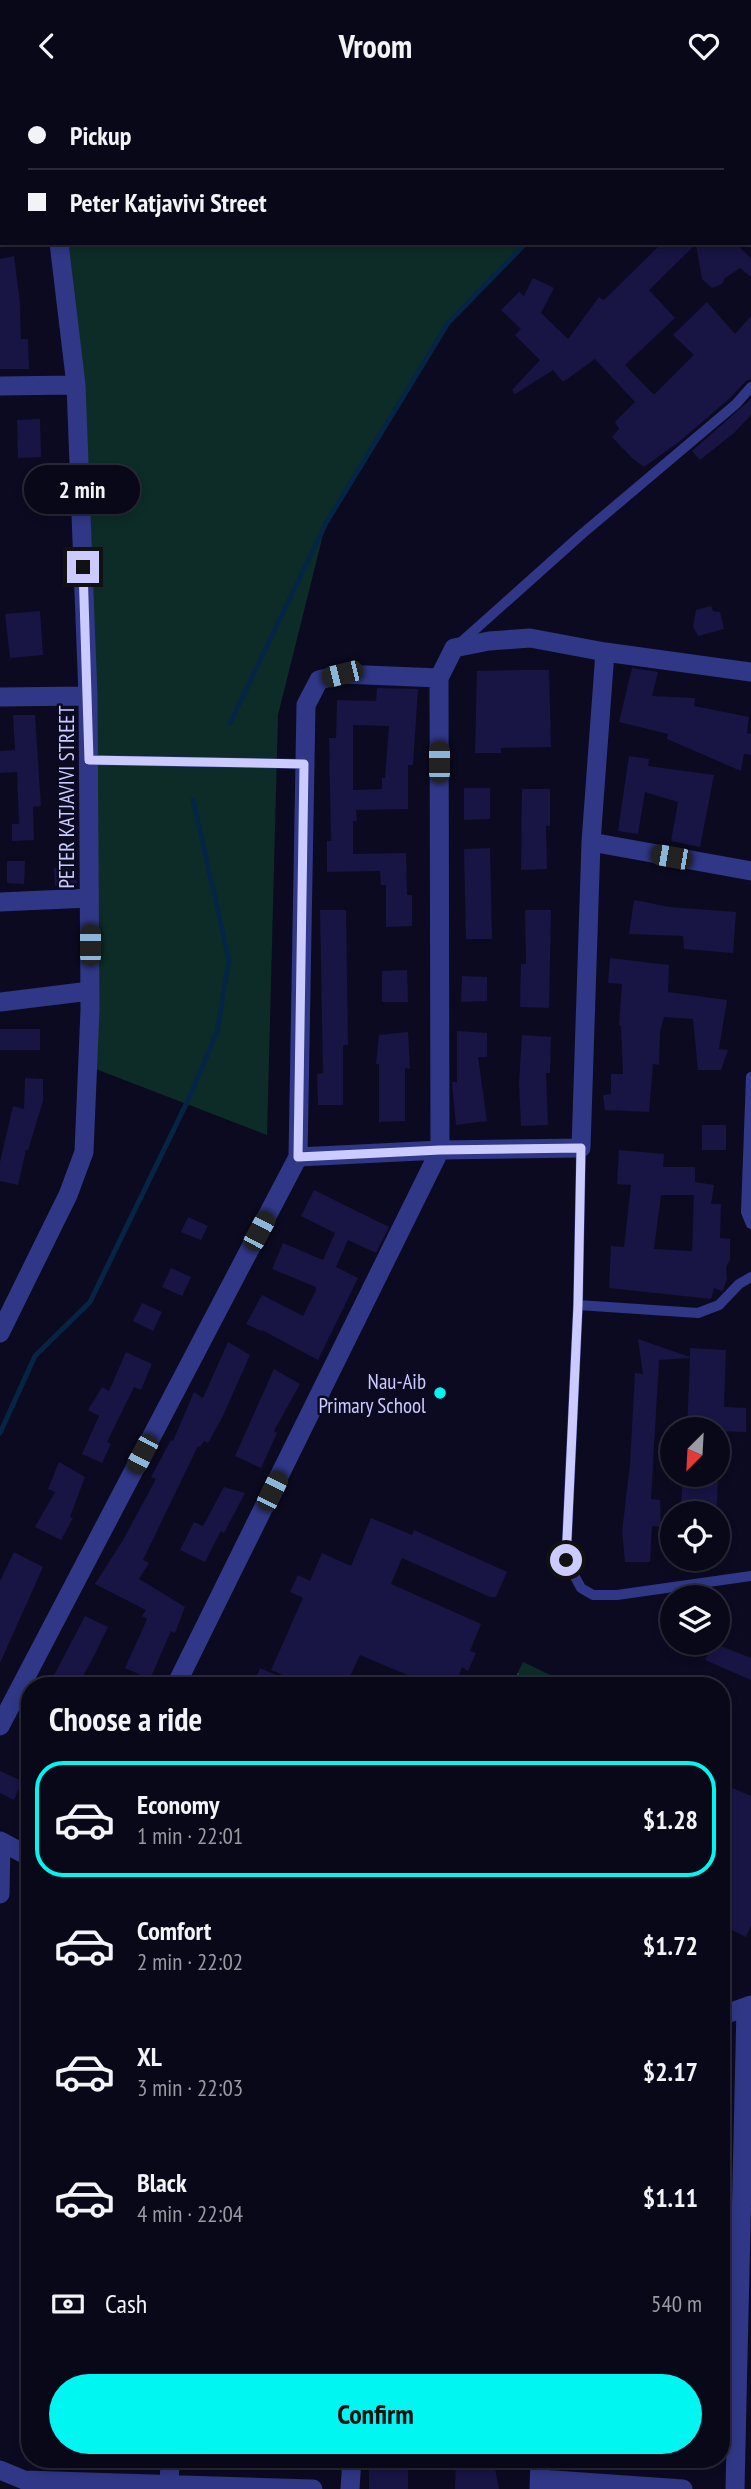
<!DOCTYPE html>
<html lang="en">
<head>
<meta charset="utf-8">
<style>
	body { margin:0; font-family:"PT Sans Narrow",sans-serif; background:#121122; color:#f1f3f6; height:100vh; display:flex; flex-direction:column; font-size:26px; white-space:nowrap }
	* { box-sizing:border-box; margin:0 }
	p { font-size:23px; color:#999aa2 }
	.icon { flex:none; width:38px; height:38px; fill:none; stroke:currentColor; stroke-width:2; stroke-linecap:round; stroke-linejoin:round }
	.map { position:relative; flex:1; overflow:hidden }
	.panel { position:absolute; left:21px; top:1586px; width:709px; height:791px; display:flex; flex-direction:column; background:#090819; border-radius:28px; box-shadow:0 4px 10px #0003,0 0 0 2px #292938 }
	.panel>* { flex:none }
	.top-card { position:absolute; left:0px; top:0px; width:752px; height:154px; box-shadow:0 4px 10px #0003,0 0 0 2px #292938; display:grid; align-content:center; height:154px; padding:0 28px; background:#090819 }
	.needle { width:46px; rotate:204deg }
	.tools { position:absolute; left:660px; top:1326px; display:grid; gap:14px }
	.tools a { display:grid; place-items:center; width:70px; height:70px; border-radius:50%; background:#090819; box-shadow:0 4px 10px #0003,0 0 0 2px #292938; font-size:35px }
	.end { position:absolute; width:32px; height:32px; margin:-16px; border:9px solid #cbcbff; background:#111; box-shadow:0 0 0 4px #111 }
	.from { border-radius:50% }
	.bubble { position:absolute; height:49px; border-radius:24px; background:#090819; box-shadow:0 4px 10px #0003,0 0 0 2px #292938; font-size:23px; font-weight:700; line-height:49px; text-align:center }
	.car { position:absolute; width:21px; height:42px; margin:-21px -10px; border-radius:9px; box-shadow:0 0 5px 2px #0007; background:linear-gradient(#222 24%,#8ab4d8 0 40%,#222 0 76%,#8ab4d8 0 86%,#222 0) }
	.top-card b { display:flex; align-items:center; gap:24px; height:66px; font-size:26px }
	.top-card b+b { border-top:2px solid #292938 }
	.top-card i { width:18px; height:18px; background:#f1f3f6 }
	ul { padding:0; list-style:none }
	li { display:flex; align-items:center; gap:21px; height:116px; margin:0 14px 10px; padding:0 14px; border:4px solid transparent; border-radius:28px }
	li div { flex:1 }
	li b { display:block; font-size:26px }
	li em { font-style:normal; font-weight:700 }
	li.active { border-color:#00f6f0 }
	li>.icon { width:63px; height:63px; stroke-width:1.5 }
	h2 { padding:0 28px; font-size:32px; line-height:84px }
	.pay { display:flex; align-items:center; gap:18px; height:77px; padding:0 28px; font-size:26px }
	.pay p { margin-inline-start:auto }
	.action { display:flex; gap:14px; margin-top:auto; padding:14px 28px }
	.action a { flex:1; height:80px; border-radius:42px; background:#00f6f0; color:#111; font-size:28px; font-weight:700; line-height:80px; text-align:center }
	header { display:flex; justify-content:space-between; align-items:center; height:91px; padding:0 28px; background:#090819; font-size:32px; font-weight:700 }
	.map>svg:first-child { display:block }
</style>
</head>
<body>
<header><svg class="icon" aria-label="back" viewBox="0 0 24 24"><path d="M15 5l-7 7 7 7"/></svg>Vroom<svg class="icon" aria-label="heart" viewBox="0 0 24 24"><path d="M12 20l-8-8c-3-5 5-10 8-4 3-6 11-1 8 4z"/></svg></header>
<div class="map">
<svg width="751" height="2398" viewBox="0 0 751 2398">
	<defs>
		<pattern id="park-tufts" width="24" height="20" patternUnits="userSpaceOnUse" patternTransform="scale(1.75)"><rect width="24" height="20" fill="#0d2c27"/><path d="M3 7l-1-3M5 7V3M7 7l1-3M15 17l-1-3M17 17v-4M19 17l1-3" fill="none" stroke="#2f4947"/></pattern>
	</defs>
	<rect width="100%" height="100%" fill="#0c0a21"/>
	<path fill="#0d2c27" d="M40,0H599L598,2Z
		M59,152H526L448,232L326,432L278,624L267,1044L88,975V605Z"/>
	<path fill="url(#park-tufts)" d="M523,1571L569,1593L568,1594H512Z"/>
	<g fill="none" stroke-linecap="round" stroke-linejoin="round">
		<path stroke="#062545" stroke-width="5" d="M598,2L599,0
			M230,632L326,432L448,232L526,152
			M0,1342L35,1265L90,1211L190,1005L217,941L229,869L193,709"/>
	</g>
	<path fill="#181444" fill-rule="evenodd" d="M662,152H735L751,167V186L740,177L725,187L722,193L712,197L702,188L696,153L649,199L675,227L625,274L653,303H655L694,264L673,244L707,211L735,243L751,225V288L746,290L730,307L680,350L644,376L632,367L612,346L619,338L615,331L635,311L595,268L563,291L553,279L515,303L512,299L540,269L515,244L521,238L501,219L519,201L524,205L533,187L554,197L541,222L568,248L599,206L604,209Z
		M14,165L20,212L21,248H28L29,278H0V168Z
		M751,308V324L734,342L700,369L692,360Z
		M40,328L41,366L18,367L17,329Z
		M711,515L713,520L720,521L724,538L698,545L693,536L696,519Z
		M40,520L43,564L10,567L5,523Z
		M632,577L658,581L652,605L695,607L694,615L749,626L747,642L751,643V664L744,663L741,680L667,648L668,643L619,631Z
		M523,579H549L551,656L501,657V662H475L477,580Z
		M377,597L418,598L413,674H408V718L356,719L357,730H353V763L406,762L407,804H412V835L386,836V794H381L380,780L327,781V750H331L329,647H336L337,609L376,610ZM353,634L389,635L385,687H382V698L353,699Z
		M13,624H35L41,715L33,716L34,749L12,750V733H19L17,681L0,682V660L15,659Z
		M629,665L649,668L648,675L714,684L700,756L671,750L678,711L645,701L638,743L618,740Z
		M464,697H490V728L464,729Z
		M522,698H550V735H546L547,778L521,779Z
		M490,757L492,848H466L464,758Z
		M7,770H25L24,793L7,792Z
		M54,777H76L77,795H55Z
		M634,809L669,816L736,821L733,862L684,858L683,845L629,843Z
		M320,819H346L348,954H343V1014H318L317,983L323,982Z
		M525,819H551L549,917L520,916L521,873H526Z
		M610,867L669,874L668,901L727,909L719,958L728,959L721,979H698L693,928L664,926L660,941L659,974L653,973L649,1021L605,1019L603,1004L611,1003V983H623L621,935L619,934L622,893L608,892Z
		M407,879L408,911H382V880Z
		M462,885L487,886V910L461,911Z
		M0,938H40V959H0Z
		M457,940L487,942V966H478L487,1030L456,1034L452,991H457Z
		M408,941L410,978L405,977V1030L379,1031V973H376L379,944Z
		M522,944L551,946L550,982H546L548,1034L521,1035L519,992Z
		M25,987L43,988V1010L28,1059H26L18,1094L0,1090V1071L13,1015L24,1018Z
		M702,1034H726V1059H702Z
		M619,1059L664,1063L663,1076H695V1091L714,1094L711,1113H721L720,1147L730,1148V1169L726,1176L727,1188L723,1199L721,1200L714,1197L711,1208L609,1197L611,1155L624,1156L631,1094L617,1093ZM661,1104H694L692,1160L654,1158Z
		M314,1099L389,1136L376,1162L348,1149L336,1176L358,1187L318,1269L262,1239L261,1240L246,1233L262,1204L303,1225L316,1199V1196L272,1178L283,1152L323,1169L335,1142L301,1125Z
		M188,1126L208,1135L201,1149L181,1141Z
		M171,1177L191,1186L182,1205L162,1196Z
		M142,1212L162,1221L153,1240L133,1230Z
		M638,1248L690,1266V1257L726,1259L724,1316L746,1317V1341L687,1339L690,1267L659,1269L651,1408L660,1409L661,1436L652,1435L650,1471H625L622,1441L630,1373L635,1282L643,1283Z
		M228,1251L250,1264L222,1327L208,1352L204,1350L200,1356L198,1355L143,1469L149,1472L139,1488L185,1516L175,1542L171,1540L150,1588L125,1577L147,1528L142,1525L146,1519L95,1493L123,1449L156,1388L151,1386L171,1349L173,1350L194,1301L203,1307Z
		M126,1261L152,1273L141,1299L134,1296L107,1351L111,1353L102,1372L82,1363L99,1325L88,1319L102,1296L109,1300Z
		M274,1278L300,1293L274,1340L277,1342L261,1377L235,1365Z
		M59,1371L85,1386L70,1426L73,1427L61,1449L35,1436L55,1401L48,1398Z
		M683,1384H718L717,1414L681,1413Z
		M224,1396L245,1402L224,1442L221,1440L205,1471L180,1459L194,1431L203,1435Z
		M371,1427L412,1444L414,1439L507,1481L496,1506H490L402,1467L391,1493L481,1533L470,1560L476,1562L468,1580L462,1576L455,1594H431L360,1564L346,1594H306L271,1579L303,1507L290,1501L298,1484L310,1490L322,1462L351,1475Z
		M14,1461L43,1476L0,1572V1490Z
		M85,1525L108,1536L94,1565L78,1594H49Z
		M713,1552L751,1567V1589L705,1569Z
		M260,1577L300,1594H253Z
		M0,1680L22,1690L14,1709L0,1702Z
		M721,1692L751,1705V1835L746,1846L721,1834Z
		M369,2368H408V2398H369Z
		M456,2368H493L499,2398H455Z"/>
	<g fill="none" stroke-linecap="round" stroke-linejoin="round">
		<path stroke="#303786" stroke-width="10" d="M459,553L582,443L736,313L751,296
			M88,669L304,673
			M751,986L746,1121L751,1133
			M581,1057L578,1214L566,1469L581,1497L593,1504H617L751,1485
			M578,1214L698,1222L719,1214L739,1193L751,1186"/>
		<path stroke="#303786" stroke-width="19" d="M40,0V2
			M0,295L76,294
			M0,606L88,605
			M591,751L751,780
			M0,811L89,807
			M0,911L90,900
			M298,1066L440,1059L581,1057L591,751L605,561
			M0,1242L68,1104L84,1061L90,919L88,605L76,294L59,152
			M176,1594L440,1059L439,587
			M0,1635L298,1066L306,614L319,589L342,583L439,587L454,557L489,550L530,547L605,561L751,581
			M0,1750L30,1766
			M0,1803L1,1751
			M721,1925L751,1914
			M0,2379L24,2389L313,2398
			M540,2388L683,2398
			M169,2398L170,2368
			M350,2398L352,2368
			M539,2398L540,2368
			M735,2398L746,1916"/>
	</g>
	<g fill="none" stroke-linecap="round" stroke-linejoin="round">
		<path stroke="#cbcbff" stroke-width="9" d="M83,476L89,669L304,673L298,1066L440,1059L581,1057L578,1214L566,1469"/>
	</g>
	<circle fill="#00f6f0" stroke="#0c0a21" stroke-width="2.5" cx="440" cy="1302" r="7"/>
	<g text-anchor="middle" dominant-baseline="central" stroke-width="5" stroke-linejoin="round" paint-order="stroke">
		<g font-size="21" fill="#cbcbff" stroke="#0c0a21">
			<text transform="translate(66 706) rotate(-90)">PETER KATJAVIVI STREET</text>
		</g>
		<g font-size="21" fill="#cbcbff" stroke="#0c0a21" text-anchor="end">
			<text x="426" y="1290">Nau-Aib<tspan x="426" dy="24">Primary School</tspan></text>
		</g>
	</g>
</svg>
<div class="tools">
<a><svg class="needle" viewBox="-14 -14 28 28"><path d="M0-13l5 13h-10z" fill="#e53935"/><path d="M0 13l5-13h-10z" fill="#999aa2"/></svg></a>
<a><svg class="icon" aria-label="locate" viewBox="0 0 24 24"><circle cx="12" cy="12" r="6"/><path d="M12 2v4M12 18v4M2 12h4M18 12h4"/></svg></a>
<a><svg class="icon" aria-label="layers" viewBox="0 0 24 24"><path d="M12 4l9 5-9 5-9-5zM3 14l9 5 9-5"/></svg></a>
</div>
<i class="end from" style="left:566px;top:1469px"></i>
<i class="end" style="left:83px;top:476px"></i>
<div class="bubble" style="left:24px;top:374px;width:116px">2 min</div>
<i class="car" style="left:342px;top:583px;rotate:256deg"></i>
<i class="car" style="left:439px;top:671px;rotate:0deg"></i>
<i class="car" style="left:671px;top:766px;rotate:280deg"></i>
<i class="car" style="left:90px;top:854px;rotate:0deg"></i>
<i class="car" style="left:259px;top:1140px;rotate:28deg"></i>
<i class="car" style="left:142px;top:1363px;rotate:208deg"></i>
<i class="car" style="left:272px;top:1400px;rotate:26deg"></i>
<div class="top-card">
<b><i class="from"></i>Pickup</b>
<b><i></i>Peter Katjavivi Street</b>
</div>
<section class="panel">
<h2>Choose a ride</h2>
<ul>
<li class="active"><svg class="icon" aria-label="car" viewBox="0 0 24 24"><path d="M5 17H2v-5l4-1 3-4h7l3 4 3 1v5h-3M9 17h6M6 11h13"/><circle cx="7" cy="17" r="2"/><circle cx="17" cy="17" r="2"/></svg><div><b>Economy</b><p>1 min · 22:01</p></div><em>$1.28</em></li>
<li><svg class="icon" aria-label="car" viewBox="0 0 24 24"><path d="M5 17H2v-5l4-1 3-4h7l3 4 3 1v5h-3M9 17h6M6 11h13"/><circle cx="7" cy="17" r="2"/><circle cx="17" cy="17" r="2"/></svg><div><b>Comfort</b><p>2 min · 22:02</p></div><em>$1.72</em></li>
<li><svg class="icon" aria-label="car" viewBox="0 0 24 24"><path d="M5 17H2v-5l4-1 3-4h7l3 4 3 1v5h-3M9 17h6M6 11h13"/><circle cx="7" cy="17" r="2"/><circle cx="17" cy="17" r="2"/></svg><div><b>XL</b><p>3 min · 22:03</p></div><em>$2.17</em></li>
<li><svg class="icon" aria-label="car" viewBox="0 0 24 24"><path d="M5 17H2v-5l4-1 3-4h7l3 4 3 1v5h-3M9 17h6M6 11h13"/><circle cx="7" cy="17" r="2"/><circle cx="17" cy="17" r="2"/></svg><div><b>Black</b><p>4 min · 22:04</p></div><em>$1.11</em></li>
</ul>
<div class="pay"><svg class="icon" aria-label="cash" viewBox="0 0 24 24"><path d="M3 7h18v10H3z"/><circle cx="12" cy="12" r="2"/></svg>Cash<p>540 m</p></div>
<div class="action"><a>Confirm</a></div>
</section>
</div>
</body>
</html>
